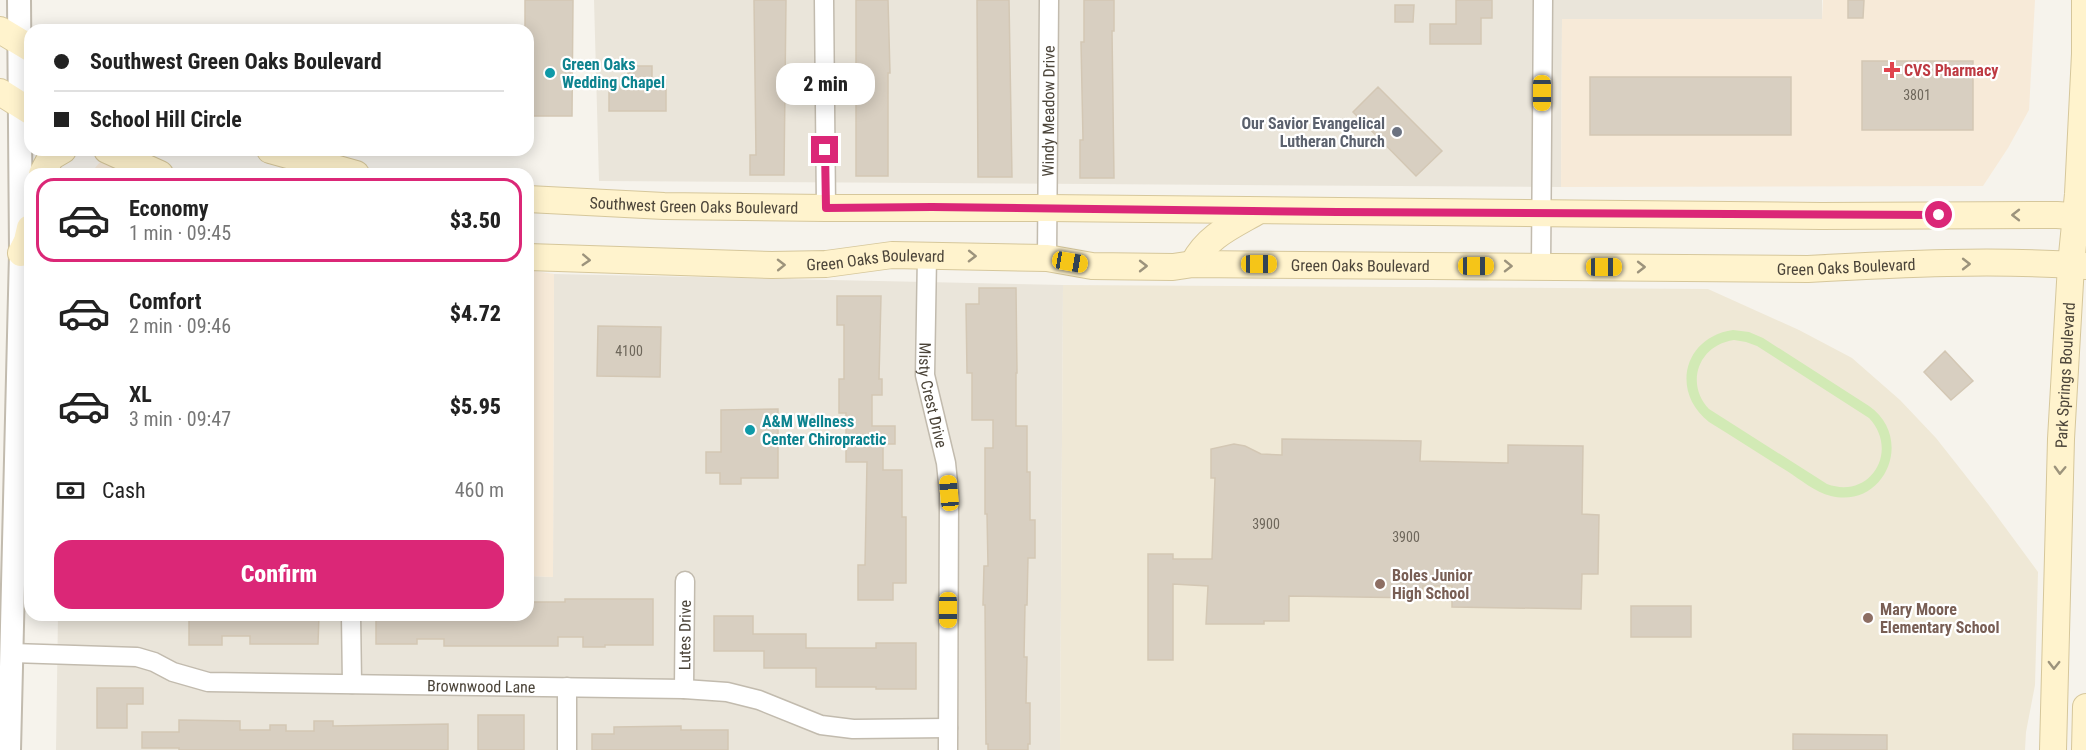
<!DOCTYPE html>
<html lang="en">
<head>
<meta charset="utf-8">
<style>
	body { margin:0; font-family:"Roboto Condensed",sans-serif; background:#f2f2f2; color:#222; height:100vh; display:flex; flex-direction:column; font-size:22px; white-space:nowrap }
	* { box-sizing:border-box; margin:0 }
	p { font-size:20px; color:#767676 }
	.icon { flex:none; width:33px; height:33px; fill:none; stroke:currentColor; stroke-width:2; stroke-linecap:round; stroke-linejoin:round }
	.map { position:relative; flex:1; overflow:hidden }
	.details { position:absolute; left:24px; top:168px; width:510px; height:453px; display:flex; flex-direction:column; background:#fff; border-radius:18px; box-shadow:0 3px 15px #0003 }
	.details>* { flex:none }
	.top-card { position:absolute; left:24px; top:24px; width:510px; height:132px; border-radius:18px; box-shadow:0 3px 15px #0003; display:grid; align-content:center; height:132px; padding:0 30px; background:#fff }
	.end { position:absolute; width:27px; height:27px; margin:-14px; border:8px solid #db2777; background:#fff; box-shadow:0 0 0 3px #fff }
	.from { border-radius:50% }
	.bubble { position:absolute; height:42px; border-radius:18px; background:#fff; box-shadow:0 3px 15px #0003; font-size:20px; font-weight:800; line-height:42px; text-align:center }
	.car { position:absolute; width:18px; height:36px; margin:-18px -9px; border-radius:8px; box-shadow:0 0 4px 2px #0007; background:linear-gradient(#f5c518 24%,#345 0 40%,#f5c518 0 76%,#345 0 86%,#f5c518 0) }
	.top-card b { display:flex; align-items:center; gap:21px; height:57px; font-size:22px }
	.top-card b+b { border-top:2px solid #e0e0e0 }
	.top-card i { width:15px; height:15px; background:#222 }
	ul { padding:10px 0 0; list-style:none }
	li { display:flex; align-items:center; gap:18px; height:84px; margin:0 12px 9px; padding:0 18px; border:3px solid transparent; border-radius:18px }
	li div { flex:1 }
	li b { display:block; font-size:22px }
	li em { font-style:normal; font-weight:800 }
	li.current { border-color:#db2777 }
	li>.icon { width:54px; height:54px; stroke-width:1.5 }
	.pay { display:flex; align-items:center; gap:15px; height:66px; padding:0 30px; font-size:22px }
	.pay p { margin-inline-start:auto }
	.primary-button { display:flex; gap:12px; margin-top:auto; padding:12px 30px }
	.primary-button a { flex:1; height:69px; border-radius:18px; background:#db2777; color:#fff; font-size:24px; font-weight:800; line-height:69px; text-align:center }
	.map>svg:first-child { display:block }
</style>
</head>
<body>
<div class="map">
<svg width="2086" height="750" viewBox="0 0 2086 750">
	<rect width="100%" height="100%" fill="#f6f3ec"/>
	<path fill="#eae5da" d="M594,0H1822V19H1562L1561,187L599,181Z
		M554,274L1063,285L1060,750H56L58,615H528V576L553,577Z"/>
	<path fill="#f7ead8" d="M1823,0H2035L2029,110L2008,148L1983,186L1561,187L1562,19H1822Z
		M100,162L136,174H90Z
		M528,270L554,274L553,577L528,576Z"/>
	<path fill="#efe8d6" d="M1063,285L1708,289L1799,330L1852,358L1900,400L1936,438L1988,504L2038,572L2035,685L2026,732L2025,750H1060Z"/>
	<path fill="#d2eab5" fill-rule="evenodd" d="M1733,330L1749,332L1763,338L1869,406C1915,438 1885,509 1831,496C1815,492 1801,480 1787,471C1761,455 1735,438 1709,422C1670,391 1684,337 1733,330ZM1734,340L1746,342L1757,346L1869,418C1900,451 1870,500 1827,484L1709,409C1685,384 1698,345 1734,340Z"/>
	<path fill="#d8cfc1" stroke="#d3c7b4" stroke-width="1.5" d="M525,0H573L572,116H528V30H525Z
		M754,0H786L784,175H750V155H756Z
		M856,0H888L890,73H888V176H856Z
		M977,0H1009L1012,177H978Z
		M1084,0H1114V31H1112L1114,178H1080V140H1083L1081,42H1084Z
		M1456,0H1492V18H1481V44H1430V24H1456Z
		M1848,0H1864L1863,18H1848Z
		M1395,5H1414L1413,22H1395Z
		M1862,61H1973V130H1862Z
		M628,66H652V80H666V111H609V80H628Z
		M1590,77H1791V135H1590Z
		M1378,87L1442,151L1416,176L1353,112Z
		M979,288H1016L1017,373H1016V426H1027V472H1030V520H1035V558H1028L1027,605H1025L1024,657H1027L1026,703H1030V744H1028V750H988V744H986L985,605H983L984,566H988L987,514H985V448H993V420H972V373H967L966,304H979Z
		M837,296H881L879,379H882V395H872V426H895V444H883V470H902V517H906V583H893V600H858V565H865L867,462H846V413H839V379H844V325H837Z
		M598,326L661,327L660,377L597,376Z
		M1945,351L1973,381L1951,400L1924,372Z
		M778,409V478H741V484H720V473H706V452H721V410Z
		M1282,439L1421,441L1420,461L1508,463V445L1583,446L1582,514L1599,515L1598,574H1582L1581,609L1452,607V586H1423L1422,598L1289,596V621H1264V624H1206L1208,586L1173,584V660H1148V554H1173V559H1212L1215,478H1211V449L1234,444L1245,446L1261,454L1282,455Z
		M565,599H653V645H605V647H583V637H558V646H444V639H417V644H376V615H528V602H565Z
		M1631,606H1691V637H1631Z
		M189,615H319L318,644H250V636H222V645H189Z
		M714,616H753V634H806V648H876V643H916V689H876V687H816V668H764V651H714Z
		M97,688H143V704H127V728H97Z
		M478,715H524V750H478Z
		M179,720L240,721V730H270V725H286V731H314V721H333V726L448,724V750H179V748H142V732H179Z
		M681,726V730H728V750H592V734H614V727Z
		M1793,734L1887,735V750H1793Z"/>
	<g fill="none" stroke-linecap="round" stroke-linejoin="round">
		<defs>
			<g id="minor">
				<path d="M824,0L826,208"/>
				<path id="s1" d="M927,256L925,375L946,463L949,493L948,750"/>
				<path id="s2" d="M1047,258L1049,0"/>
				<path d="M1541,266L1543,0"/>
				<path d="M351,615L352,684"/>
				<path id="s3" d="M12,653L137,657L154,662L173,672L208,682L684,689L727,692L759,700L821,725L853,729L948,728"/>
				<path id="s4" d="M684,689L685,581"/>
				<path d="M567,750V687"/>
			</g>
			<path id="tertiary" d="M9,750L21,253L19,0"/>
			<g id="secondary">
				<path d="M0,30L30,48"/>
				<path d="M0,92L30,111"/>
				<path d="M107,150L160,174"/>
				<path d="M270,150L356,174"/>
				<path d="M42,174L51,157L63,150"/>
				<path id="s5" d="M528,199L664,206L826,208H1047L1821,216L2057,215L2086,217"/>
				<path d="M21,253L27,241L30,228"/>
				<path id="s6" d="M528,257L772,265L826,264L892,255L1047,258L1092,266L1173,267L1193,264L1808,269C1900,264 1994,259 2086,266"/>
				<path d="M1193,264C1207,236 1232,226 1258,211"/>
				<path id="s7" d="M2053,750L2061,439L2071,265L2078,194L2085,54V0"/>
				<path d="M2085,750L2086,707"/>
			</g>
		</defs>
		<use href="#minor" stroke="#c2bbae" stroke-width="21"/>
		<use href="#tertiary" stroke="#c2bbae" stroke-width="26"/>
		<use href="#secondary" stroke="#d6c79b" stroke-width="28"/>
		<use href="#minor" stroke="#fff" stroke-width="18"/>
		<use href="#tertiary" stroke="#fff" stroke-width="22"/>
		<use href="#secondary" stroke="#fff3cd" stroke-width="26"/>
	</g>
	<defs><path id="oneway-chevron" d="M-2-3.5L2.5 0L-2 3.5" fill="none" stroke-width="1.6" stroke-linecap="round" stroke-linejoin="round" transform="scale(1.5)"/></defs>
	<g stroke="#9c937c">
		<use href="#oneway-chevron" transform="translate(2016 215) rotate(180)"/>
		<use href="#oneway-chevron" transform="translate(972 256) rotate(1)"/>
		<use href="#oneway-chevron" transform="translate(586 260) rotate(3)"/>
		<use href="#oneway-chevron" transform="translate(1966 264)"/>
		<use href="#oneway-chevron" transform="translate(781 265) rotate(-1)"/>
		<use href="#oneway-chevron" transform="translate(1143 266)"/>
		<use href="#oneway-chevron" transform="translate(1508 266) rotate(1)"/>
		<use href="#oneway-chevron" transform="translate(1641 267)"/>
		<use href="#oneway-chevron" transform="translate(2060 470) rotate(92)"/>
		<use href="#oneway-chevron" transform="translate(2054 665) rotate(91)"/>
	</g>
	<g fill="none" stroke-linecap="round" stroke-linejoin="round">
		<path stroke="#db2777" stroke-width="8" d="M825,150L826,208L932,207L1337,212L1939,215"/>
	</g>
	<path fill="#e0444e" stroke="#fff" stroke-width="2" d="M1889 61h6v6h6v6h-6v6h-6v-6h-6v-6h6z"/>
	<g fill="#0f9aa8" stroke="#fff" stroke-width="2">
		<circle cx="550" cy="73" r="6"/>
		<circle cx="750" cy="430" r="6"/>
	</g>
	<circle fill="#6b7280" stroke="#fff" stroke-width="2" cx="1397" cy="132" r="6"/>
	<g fill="#8d6e63" stroke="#fff" stroke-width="2">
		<circle cx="1380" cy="584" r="6"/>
		<circle cx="1868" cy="618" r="6"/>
	</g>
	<g text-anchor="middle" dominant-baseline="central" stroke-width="4.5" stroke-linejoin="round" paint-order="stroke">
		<g font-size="14" fill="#6e675b">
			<text x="1917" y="95">3801</text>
			<text x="629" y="351">4100</text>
			<text x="1266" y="524">3900</text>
			<text x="1406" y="537">3900</text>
		</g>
		<g font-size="16" font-weight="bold" fill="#0d838f" stroke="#fff" text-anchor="start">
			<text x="562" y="64">Green Oaks<tspan x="562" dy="18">Wedding Chapel</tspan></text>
			<text x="762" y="421">A&amp;M Wellness<tspan x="762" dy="18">Center Chiropractic</tspan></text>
		</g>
		<g font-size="16" font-weight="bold" fill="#be3a42" stroke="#fff" text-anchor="start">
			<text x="1904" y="70">CVS Pharmacy</text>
		</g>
		<g font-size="16" fill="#4b4439" stroke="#fff">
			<text stroke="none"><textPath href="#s2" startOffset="147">Windy Meadow Drive</textPath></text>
			<text stroke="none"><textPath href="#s5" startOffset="166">Southwest Green Oaks Boulevard</textPath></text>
			<text stroke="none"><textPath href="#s6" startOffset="348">Green Oaks Boulevard</textPath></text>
			<text stroke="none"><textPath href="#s6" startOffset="834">Green Oaks Boulevard</textPath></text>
			<text stroke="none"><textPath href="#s6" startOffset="1320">Green Oaks Boulevard</textPath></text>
			<text stroke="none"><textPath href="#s7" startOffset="375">Park Springs Boulevard</textPath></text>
			<text stroke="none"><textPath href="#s1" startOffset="140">Misty Crest Drive</textPath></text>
			<text stroke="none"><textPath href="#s4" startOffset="54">Lutes Drive</textPath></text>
			<text stroke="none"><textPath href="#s3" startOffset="474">Brownwood Lane</textPath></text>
		</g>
		<g font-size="16" font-weight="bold" fill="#5b616d" stroke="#fff" text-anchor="end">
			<text x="1385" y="123">Our Savior Evangelical<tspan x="1385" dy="18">Lutheran Church</tspan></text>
		</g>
		<g font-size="16" font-weight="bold" fill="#785e54" stroke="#fff" text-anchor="start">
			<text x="1392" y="575">Boles Junior<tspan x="1392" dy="18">High School</tspan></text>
			<text x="1880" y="609">Mary Moore<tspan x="1880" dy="18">Elementary School</tspan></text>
		</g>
	</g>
</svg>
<i class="end from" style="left:1939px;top:215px"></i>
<i class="end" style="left:825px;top:150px"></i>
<div class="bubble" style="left:776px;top:63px;width:99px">2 min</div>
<i class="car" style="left:1542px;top:93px;rotate:180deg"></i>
<i class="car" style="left:1070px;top:262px;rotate:100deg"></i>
<i class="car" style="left:1259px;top:264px;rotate:90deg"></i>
<i class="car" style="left:1476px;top:266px;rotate:90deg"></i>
<i class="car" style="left:1604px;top:267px;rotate:90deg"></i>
<i class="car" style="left:949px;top:493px;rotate:355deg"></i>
<i class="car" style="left:948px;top:610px;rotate:180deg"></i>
<div class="top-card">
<b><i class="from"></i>Southwest Green Oaks Boulevard</b>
<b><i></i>School Hill Circle</b>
</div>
<section class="details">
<ul>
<li class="current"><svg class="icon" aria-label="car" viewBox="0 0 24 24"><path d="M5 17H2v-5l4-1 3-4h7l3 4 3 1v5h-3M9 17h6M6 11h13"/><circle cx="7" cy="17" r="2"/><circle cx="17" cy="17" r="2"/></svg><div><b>Economy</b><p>1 min · 09:45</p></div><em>$3.50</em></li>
<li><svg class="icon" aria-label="car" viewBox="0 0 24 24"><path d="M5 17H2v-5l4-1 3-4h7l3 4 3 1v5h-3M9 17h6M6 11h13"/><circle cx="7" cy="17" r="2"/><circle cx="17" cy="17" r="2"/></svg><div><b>Comfort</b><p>2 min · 09:46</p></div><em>$4.72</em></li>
<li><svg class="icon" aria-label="car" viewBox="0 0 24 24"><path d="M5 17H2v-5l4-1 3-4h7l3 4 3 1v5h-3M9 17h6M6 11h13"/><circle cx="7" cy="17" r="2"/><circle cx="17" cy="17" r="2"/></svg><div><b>XL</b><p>3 min · 09:47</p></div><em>$5.95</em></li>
</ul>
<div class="pay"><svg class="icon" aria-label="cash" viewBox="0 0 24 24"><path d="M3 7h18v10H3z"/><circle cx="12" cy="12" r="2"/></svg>Cash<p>460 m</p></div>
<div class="primary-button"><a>Confirm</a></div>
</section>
</div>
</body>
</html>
